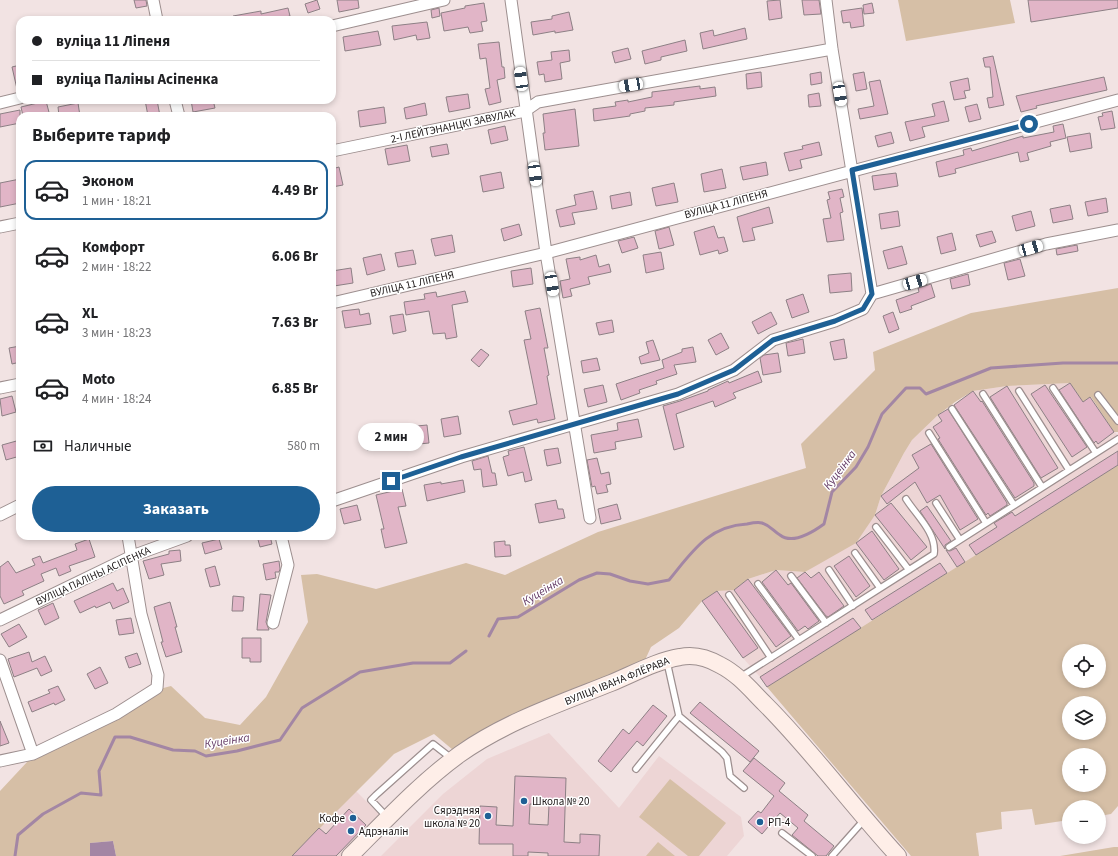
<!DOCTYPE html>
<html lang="ru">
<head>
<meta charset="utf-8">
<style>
	body { margin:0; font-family:"Source Sans 3",sans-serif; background:#f6f6f6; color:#202124; height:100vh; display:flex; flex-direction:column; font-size:15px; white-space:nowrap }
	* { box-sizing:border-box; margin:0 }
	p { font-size:13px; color:#757577 }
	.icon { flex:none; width:22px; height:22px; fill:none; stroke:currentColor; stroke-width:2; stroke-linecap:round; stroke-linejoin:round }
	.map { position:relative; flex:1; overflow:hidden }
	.panel { position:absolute; left:16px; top:112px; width:320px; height:428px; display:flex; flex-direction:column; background:#fff; border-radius:12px; box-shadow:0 2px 6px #0003 }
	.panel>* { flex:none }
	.guide { position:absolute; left:16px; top:16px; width:320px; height:88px; border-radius:12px; box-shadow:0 2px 6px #0003; display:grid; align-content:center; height:88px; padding:0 16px; background:#fff }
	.controls { position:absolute; left:1062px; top:644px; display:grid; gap:8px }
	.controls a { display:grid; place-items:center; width:44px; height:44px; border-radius:50%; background:#fff; box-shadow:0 2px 6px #0003; font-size:20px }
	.end { position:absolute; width:18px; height:18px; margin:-9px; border:5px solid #1e6095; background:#fff; box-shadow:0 0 0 2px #fff }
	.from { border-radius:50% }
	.bubble { position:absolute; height:28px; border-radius:14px; background:#fff; box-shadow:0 2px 6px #0003; font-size:13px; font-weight:700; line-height:28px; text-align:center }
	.car { position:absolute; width:12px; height:24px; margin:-12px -6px; border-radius:5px; box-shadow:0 0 3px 1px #0007; background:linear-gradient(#fff 24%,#345 0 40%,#fff 0 76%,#345 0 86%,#fff 0) }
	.guide b { display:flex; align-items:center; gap:14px; height:38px; font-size:15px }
	.guide b+b { border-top:1px solid #e0e0e0 }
	.guide i { width:10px; height:10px; background:#202124 }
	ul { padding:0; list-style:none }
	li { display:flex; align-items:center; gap:12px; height:60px; margin:0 8px 6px; padding:0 8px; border:2px solid transparent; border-radius:12px }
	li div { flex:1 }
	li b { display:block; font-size:15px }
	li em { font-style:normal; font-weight:700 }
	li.selected { border-color:#1e6095 }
	li>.icon { width:36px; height:36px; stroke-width:1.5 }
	h2 { padding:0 16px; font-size:18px; line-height:48px }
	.pay { display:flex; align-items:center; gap:10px; height:44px; padding:0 16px; font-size:15px }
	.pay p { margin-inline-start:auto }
	.action { display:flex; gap:8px; margin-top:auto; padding:8px 16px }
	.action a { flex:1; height:46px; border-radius:24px; background:#1e6095; color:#fff; font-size:16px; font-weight:700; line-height:46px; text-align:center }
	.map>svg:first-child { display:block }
</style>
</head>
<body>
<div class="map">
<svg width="1118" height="856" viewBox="0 0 1118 856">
	<rect width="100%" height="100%" fill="#f2e3e3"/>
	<path fill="#edd5d5" d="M1070,383L1083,402L1090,397L1118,436V465L767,687L760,677L743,658L702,601L717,591L734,589L748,579L776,570L806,572L875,515L881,496L904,453L912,440L938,415L973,391L1007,386Z
		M549,733L619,808L659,756L741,817L744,836L727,856H381L443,794L487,759Z
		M356,791L381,816L343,856H292Z"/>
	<path fill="#d6bfa6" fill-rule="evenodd" d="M898,0H1010L1015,23L906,41Z
		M1118,288V432H1114L1091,397L1083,402L1070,383L1007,386L973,391L955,402L938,415L912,440L904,453L881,496L875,515L856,543L805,572L776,570L748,579L734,590L717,591L702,601L679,628L651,647L645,660L531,707L453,750L434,734L394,754L292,856H116L113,841L90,843V856H0V791L42,746L152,691L171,686L205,718L240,725L266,697L308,622L301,575L317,574L376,589L466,563L505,575L598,532L806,468L801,444L875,370L873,352L971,313Z
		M1118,465V806L1111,814L1099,816V807H1069V820L1035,825L1032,809L1001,812L1002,829L976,833L979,856H911L767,687ZM1069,651H1099V681H1069ZM1069,703H1099V733H1069ZM1069,755H1099V785H1069Z
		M670,779L726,823L699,856H688L639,817Z
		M658,842L675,856H646Z
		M1114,847H1118V856H1060Z"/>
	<path fill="#a386a4" d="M113,841L116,856H90V843Z"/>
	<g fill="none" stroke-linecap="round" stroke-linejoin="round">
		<path stroke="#a386a4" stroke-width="3" d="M489,636L498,619L518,617L579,580L597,573L610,574L630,581L648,584L669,580C692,552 708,526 747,524C752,523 758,522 762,523C771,526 773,531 780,535C793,545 813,532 824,524L832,492L856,467L868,447L882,414L906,388H920L926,394L991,368L1063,363H1118
			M15,856L18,835L43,814L81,793L101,795L99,771L115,737H130L173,750L195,751L206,756L237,751L280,740L302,708L360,672L413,663H450L466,651"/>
	</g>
	<path fill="#e1b5c7" stroke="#8d8085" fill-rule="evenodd" d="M134,0H146L147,6L136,8Z
		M317,0L320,9L308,13L305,4Z
		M337,0H358L359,8L339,12Z
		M780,0L782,18L769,20L767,1Z
		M802,0H819L821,14L804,15Z
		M1028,0H1118V8L1031,22Z
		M484,3L487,21L481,22L483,31L470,33L468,27L444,31L441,13L465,8V6Z
		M872,3L874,13L864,14L863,5Z
		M288,8L290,16L274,20H233V16L261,11V14Z
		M439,8L440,16L432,18L431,10Z
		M862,8L864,26L851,28L850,22L843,23L841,11Z
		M569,12L573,30L555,33V31L533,35L531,22L552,19V16Z
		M427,22L430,38L417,40L416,35L394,40L392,26Z
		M745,28L747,39L703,49L700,33L713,30L714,36Z
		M378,31L381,45L345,51L343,37Z
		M685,40L687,51L661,57V60L645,64L642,51Z
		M499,42L502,67H504L505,78L497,80L501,102L489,105L485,89L490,88L486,58L480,59L478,44Z
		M628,48L631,59L615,63L612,52Z
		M569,50L570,61L560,63L562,79L545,82L544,74L539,75L537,62L552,60L551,52Z
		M993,56L1004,105L989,108L987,98L993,97L990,67H985L983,58Z
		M20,65V89H17L12,67Z
		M761,72L762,87L747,89L746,74Z
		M821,72L822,83L811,85L810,74Z
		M864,72L867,89L856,91L853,74Z
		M1104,77L1107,90L1036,106L1037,108L1021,112L1016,96Z
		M968,78L970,90L964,91L966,98L954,100L950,82Z
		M880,80L888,114L860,119L858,109L874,106L869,82Z
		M700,86V89L715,87L716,96L674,102V105L645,108V111L630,114V116L594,121L593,109L616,106L615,102L628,100V102L652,97V92Z
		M819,93L821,106L809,107L808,95Z
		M468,94L470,108L449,112L446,97Z
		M145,100H157L160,116H148Z
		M191,100H213L215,108L193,112Z
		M46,101L50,116H23L21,107Z
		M944,101L949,121L922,127L925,137L910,141L905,122L935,116L932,104Z
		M78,103L80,116H59L58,107Z
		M425,103L427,115L406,119L404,108Z
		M977,104L981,119L969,122L965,107Z
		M384,107L386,123L360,127L358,111Z
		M575,109L579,146L545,150L543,133H545L543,114Z
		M20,110V123L0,127V114Z
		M1112,111L1115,128L1101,130L1098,117L1103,116L1102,113Z
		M1063,124L1066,138L1050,142L1051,146L1027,153L1029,160L1020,162L1018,152L955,169L956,173L939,177L936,162L964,155L963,150L971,148L972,151L1023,136V138L1054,132L1053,126Z
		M505,126L508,140L491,144L488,130Z
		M891,132L894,143L878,147L875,136Z
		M1090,133L1092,148L1070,152L1067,137Z
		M819,142L822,155L800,160L802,168L789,171L784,153L803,149L802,146Z
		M447,144L449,154L432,157L430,147Z
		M407,145L410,161L388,165L385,149Z
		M766,162L768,175L743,180L740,167Z
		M339,167L343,185L332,187V169Z
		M722,169L726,188L704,192L701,174Z
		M501,172L504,188L483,192L480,176Z
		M896,173L898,186L874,190L872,176Z
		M20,179V203L0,207V183Z
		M674,183L678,202L656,206L652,188Z
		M842,189L844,197L840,198L843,212L840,213L844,240L827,242L823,219L831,218L827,200L830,199L828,192Z
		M593,191L597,209L572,213L575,224L560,227L556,210L576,205L574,195Z
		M630,192L632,205L612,209L610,196Z
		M1106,198L1108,212L1088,216L1085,202Z
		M1070,205L1073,219L1053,223L1050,209Z
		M769,207L773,223L752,228L755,240L743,242L737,217Z
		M898,211L900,226L881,229L879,214Z
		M1031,211L1035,226L1016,231L1012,216Z
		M519,224L522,235L504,241L501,229Z
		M714,226L718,238L724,237L728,251L719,254L718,250L700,255L694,232Z
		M669,227L674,245L659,249L655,231Z
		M992,231L996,242L980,247L976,235Z
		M952,233L956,250L941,254L937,237Z
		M452,235L455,252L435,256L431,239Z
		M634,237L638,248L622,253L618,241Z
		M1077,245L1078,251L1057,255L1056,249Z
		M902,246L907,264L888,269L883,251Z
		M413,250L416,264L398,267L395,253Z
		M661,252L664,269L646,273L643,255Z
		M381,254L385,270L367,275L363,258Z
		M596,255L599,267L609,264L611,272L588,277L590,284L570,289L572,296L563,298L560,281L570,279L566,259L580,257V260Z
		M1020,259L1025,276L1008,280L1004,263Z
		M351,268L353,283L334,286L332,271Z
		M531,268L533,284L513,287L511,271Z
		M851,273L852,291L830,293L828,275Z
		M968,274L970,285L952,289L950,279Z
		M931,284L935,297L911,306L912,309L900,313L896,300L919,292L918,288Z
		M465,291L468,302L452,305L457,337L446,339L445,333L433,334L429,311L406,315L404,302L425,299L424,294L436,292L437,297Z
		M803,294L809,312L792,318L786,300Z
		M540,308L548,348H544L549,375L547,376L555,419L538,423L537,419L513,425L509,411L537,404L524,340L531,339L525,311Z
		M359,309L360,315L369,313L371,324L345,328L342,311Z
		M771,312L777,324L758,334L752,322Z
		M893,312L899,329L889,333L883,316Z
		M403,314L406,331L393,334L390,316Z
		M612,320L614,332L599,335L596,323Z
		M721,333L729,348L716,355L708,340Z
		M803,339L805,353L788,356L786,343Z
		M844,339L847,358L834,360L830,342Z
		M653,340L660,360L641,364L639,357L649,353L646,342Z
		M20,346V362L12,364L9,348Z
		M693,347L696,362L674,365L677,374L656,381L657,384L639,390L640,393L621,400L616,384L664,368L662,360L682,352V349Z
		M481,349L489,355L479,367L471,360Z
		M778,353L781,372L763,375L760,358L764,355Z
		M597,358L600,370L583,373L581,361Z
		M758,371L762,382L733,393L736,398L715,407L713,401L676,414L684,447L674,450L663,406L680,401L708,391V390L728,381L729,383Z
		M1070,383L1083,402L1090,397L1114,432L1098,444L1096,441L1094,443L1059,390Z
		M603,385L607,402L588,407L584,389Z
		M1045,385L1087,447L1072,457L1031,394Z
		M1007,386L1058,468L1041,478L990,397Z
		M973,391L981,402L982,401L1034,483V486L1015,498L954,405Z
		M12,396L16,412L2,416L0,399Z
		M948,409L1007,503V505L990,516L988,513L986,515L938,439L940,438L933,427L942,421L938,415Z
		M458,416L461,434L444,437L441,419Z
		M638,419L642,437L615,442L616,449L594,453L591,435L618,430L617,423Z
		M427,425L429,443L409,445L407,427Z
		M386,428L389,446L367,450L364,432Z
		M20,440V456L6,460L2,445Z
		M931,444L978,519L960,530L940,495L927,503L915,482L887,504L881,496L919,468L912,455Z
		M524,447L532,480L525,482L523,472L508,476L503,457L509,455L508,451Z
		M558,448L561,463L547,466L544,450Z
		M1118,451V465L976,555L969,545L997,527L994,523L1012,512L1015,516Z
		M488,456L492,473H495L497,485L483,487L481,469L474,470L472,461Z
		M597,458L601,474L609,472L611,484L606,485L608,492L597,494L595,486L592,487L587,460Z
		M463,480L465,492L427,501L424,485L441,482V484Z
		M402,489L406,506L398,507L407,543L385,548L381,529H384L376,495Z
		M556,500L558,509H563L565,518L539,523L535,504Z
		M891,503L927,547L911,560L875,515Z
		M617,504L621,519L601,524L598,509Z
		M357,505L361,520L344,524L340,509Z
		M927,506L951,541L945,545V549L920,511Z
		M872,531L899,569L884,580L856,543Z
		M257,536H270L272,544L260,547Z
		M89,539L95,557L69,566L71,571L59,576L56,568L41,574L44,581L22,591L24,595L4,604L0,596V567L8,561L16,573L35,565L32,559L40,556L43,563L77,550L75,544Z
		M219,539L222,549L205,554L202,543Z
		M505,541V545H510L511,556L495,557L494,542Z
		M956,548L965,562L957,567L946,550L950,551Z
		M180,550L181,561L161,564L164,575L149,579L143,561L169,554V551Z
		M849,556L870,586L856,597L834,566Z
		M279,561L280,569L279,572H275L276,578L266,580L263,564Z
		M940,563L947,573L872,620L865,610Z
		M215,566L220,585L210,587L205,569Z
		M776,570L788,585L791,583L819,621L808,629L805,626L798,631L762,582Z
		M805,572L811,578L819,572L844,606L828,617L826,616L797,578Z
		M748,579L791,636L776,647L734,590Z
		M113,583L117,591L123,588L129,602L113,609L110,602L96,608L95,606L80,613L74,601Z
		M717,591L758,648L743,658L702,601Z
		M260,594L271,595L266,622L269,630H257Z
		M233,596L244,597L243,611H232Z
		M170,602L177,627H175L182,652L166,657L161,642H163L154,607Z
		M53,603L59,618L45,625L38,610Z
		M131,618L134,633L119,635L116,620Z
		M853,618L861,628L767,687L760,677Z
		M19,624L27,637L9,647L1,634Z
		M242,638H261V662H250V658H242Z
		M29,652L32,662L45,656L52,671L41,676L37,668L14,677L8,659Z
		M137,653L141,664L129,668L125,657Z
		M100,667L108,683L95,689L87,674Z
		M58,686L65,700L55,705L54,703L32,712L28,702L50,693L48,690Z
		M700,702L759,751L750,762L690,713Z
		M653,705L667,716L643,746L637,741L611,772L598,761L623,729L629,734Z
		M0,721L9,743L0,746Z
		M754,758L785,783L779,791L808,815L804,821L834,846L826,856H818L792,835L798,828L780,813L762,834L748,822L758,811L761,813L774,796L743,771Z
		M515,776L566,778L564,842L580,843V834L600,835L599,856H548V853L528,852V856H513V844H479L480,806L497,807L496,825L513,826ZM530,804L549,805L548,825L529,824Z
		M349,809L366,825L336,856H292L319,828L326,834Z"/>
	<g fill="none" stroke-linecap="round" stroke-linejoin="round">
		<defs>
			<path id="lane" d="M1053,388L1096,453
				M1019,391L1069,470
				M983,394L1042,487
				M1098,395L1118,421
				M952,409L1014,505
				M929,433L986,523
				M936,503L960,540
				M876,527L909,570
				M949,547L1118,439
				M855,553L880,588
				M829,570L853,606
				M791,576L826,623
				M758,584L799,640
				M729,595L771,658
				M667,662L679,716L722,752L727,758L730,776L744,788
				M739,678L934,554C937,533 916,515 906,499
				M636,769L679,716
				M387,817L371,800L376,795L433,744L451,758
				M782,833L812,856
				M832,856L864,820"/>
			<path id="street" d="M153,0L157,20
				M511,0L546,253L590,518
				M826,0L832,49L872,294
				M332,26L444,0
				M175,100L179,116
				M0,103L20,98
				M332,151L525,111L538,102L832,49
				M0,227L20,223
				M332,303L546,253L1118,100
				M0,388L20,384
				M332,501L461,457L678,394L734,370L773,340L835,321L863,309L872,294L1046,244L1118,230
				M0,515L20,505
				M0,620L132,556L187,536
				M273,623L288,565L281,536
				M0,660L33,754
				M0,761L33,754L116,714L157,688L158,675L141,614L128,536"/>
			<path id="secondary" d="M350,856C384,822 421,782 460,754C505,722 561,703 611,683C633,674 656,661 680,657C694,654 708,658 720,665C738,674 751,690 765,704C812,751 852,806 898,856"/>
		</defs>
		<use href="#lane" stroke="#9d8f8f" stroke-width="8"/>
		<use href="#street" stroke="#9d8f8f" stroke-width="13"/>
		<use href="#secondary" stroke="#9d8f8f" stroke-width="18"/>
		<use href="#lane" stroke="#fff" stroke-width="5.5"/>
		<use href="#street" stroke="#fff" stroke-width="11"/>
		<use href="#secondary" stroke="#feeee8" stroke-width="16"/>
	</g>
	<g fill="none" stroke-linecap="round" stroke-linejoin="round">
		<path stroke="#1e6095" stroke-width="5" d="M391,481L461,457L678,394L734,370L773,340L835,321L863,309L872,294L852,170L1029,124"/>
	</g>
	<g fill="#1e6095" stroke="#fff" stroke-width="1.5">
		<circle cx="524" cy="801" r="4"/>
		<circle cx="488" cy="816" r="4"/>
		<circle cx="353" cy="818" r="4"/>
		<circle cx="760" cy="822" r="4"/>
		<circle cx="351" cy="831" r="4"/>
	</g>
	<g text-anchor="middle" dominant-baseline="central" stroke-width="3" stroke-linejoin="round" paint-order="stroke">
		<g font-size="11" fill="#1d1818" stroke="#fff">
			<text transform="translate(453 126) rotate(-12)">2-І ЛЕЙТЭНАНЦКІ ЗАВУЛАК</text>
			<text transform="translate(726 204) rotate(-15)">ВУЛІЦА 11 ЛІПЕНЯ</text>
			<text transform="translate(412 284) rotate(-13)">ВУЛІЦА 11 ЛІПЕНЯ</text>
			<text transform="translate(93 576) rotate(-25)">ВУЛІЦА ПАЛІНЫ АСІПЕНКА</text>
			<text transform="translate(617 681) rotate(-22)">ВУЛІЦА ІВАНА ФЛЁРАВА</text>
		</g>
		<g font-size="11" fill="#1d1818" stroke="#fff" text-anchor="start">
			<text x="532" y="801">Школа № 20</text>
			<text x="480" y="810" text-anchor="end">Сярэдняя<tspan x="480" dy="13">школа № 20</tspan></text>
			<text x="345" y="818" text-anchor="end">Кофе</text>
			<text x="768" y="822">РП-4</text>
			<text x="359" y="831">Адрэналін</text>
		</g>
		<g font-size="12" font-style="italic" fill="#653c67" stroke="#fff">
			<text transform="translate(840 470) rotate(-53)">Куцеінка</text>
			<text transform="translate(543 591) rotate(-31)">Куцеінка</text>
			<text transform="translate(227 741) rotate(-9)">Куцеінка</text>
		</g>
	</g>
</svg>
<div class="controls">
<a><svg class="icon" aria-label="locate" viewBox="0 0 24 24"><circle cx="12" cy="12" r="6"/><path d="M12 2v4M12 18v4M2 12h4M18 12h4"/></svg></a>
<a><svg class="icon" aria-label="layers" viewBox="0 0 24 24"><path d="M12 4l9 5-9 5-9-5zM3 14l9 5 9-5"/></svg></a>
<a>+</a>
<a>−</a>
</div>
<i class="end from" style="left:1029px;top:124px"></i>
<i class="end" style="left:391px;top:481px"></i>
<div class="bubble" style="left:358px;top:423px;width:66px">2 мин</div>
<i class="car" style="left:521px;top:79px;rotate:352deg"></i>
<i class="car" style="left:631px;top:85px;rotate:260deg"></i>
<i class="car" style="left:840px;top:94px;rotate:171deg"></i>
<i class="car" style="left:535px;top:174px;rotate:172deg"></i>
<i class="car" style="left:1031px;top:248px;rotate:74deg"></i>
<i class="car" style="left:915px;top:282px;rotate:74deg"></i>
<i class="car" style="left:552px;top:284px;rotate:171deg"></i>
<div class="guide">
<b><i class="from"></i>вуліца 11 Ліпеня</b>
<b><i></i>вуліца Паліны Асіпенка</b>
</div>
<section class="panel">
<h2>Выберите тариф</h2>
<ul>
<li class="selected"><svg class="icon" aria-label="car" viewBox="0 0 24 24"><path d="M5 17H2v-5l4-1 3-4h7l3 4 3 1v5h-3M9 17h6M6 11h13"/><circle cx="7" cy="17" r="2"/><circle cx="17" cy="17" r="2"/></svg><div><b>Эконом</b><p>1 мин · 18:21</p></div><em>4.49 Br</em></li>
<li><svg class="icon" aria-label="car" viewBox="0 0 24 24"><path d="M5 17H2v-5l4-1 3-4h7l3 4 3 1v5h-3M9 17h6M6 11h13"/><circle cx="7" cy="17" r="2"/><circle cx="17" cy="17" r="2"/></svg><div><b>Комфорт</b><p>2 мин · 18:22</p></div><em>6.06 Br</em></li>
<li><svg class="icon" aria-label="car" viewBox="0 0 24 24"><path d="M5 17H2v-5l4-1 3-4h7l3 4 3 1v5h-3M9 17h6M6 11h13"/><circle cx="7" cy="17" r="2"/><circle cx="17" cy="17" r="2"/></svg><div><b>XL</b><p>3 мин · 18:23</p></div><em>7.63 Br</em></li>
<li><svg class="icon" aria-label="car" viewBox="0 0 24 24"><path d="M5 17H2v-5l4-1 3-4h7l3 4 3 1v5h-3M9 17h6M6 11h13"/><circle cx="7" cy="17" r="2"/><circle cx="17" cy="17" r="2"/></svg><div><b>Moto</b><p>4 мин · 18:24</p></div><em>6.85 Br</em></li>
</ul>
<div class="pay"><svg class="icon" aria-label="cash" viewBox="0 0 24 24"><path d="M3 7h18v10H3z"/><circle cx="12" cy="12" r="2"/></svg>Наличные<p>580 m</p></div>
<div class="action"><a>Заказать</a></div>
</section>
</div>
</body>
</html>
